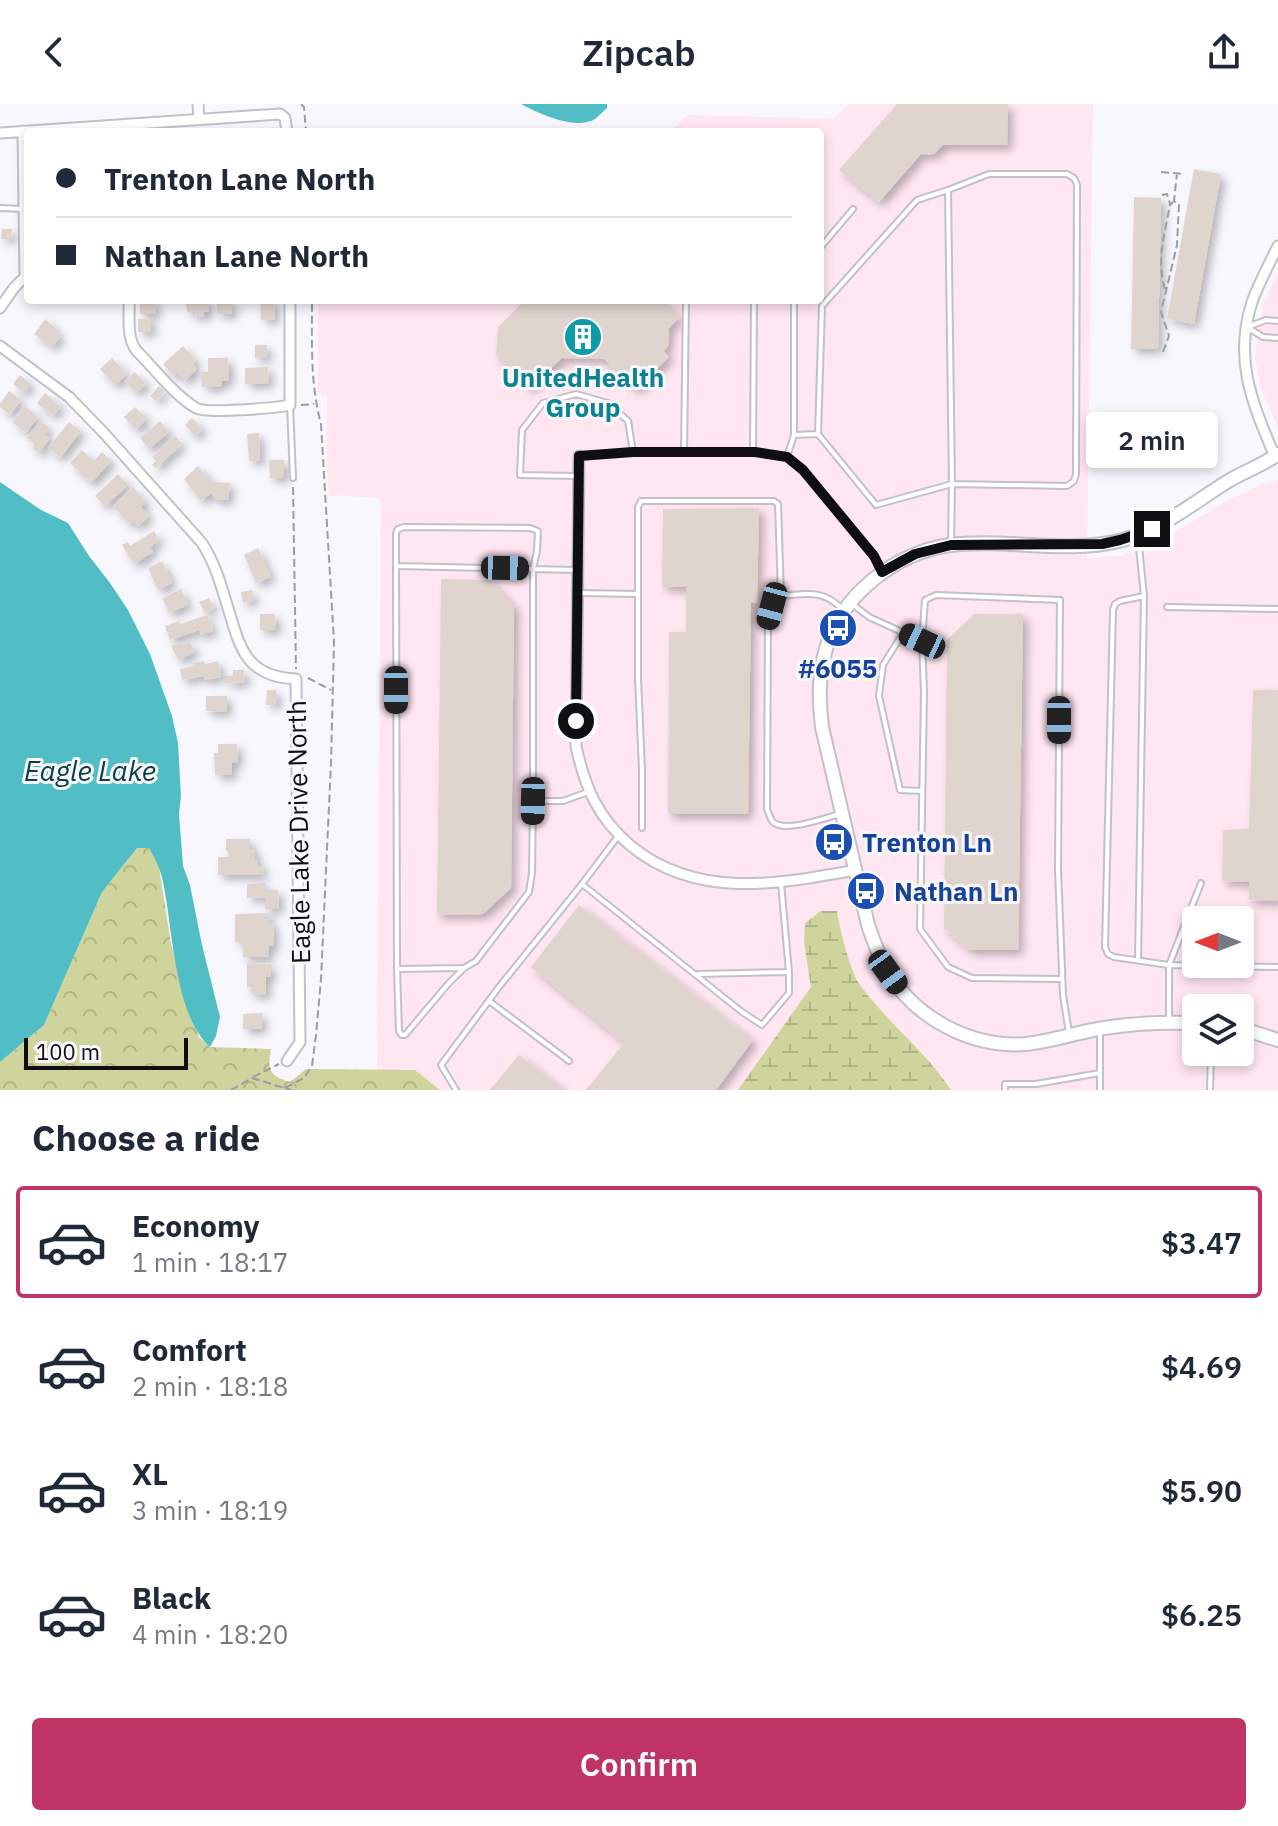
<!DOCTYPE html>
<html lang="en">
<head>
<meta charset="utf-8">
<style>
	body { margin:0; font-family:"IBM Plex Sans",sans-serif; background:#f2f2f3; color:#1f2937; height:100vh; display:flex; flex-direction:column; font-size:30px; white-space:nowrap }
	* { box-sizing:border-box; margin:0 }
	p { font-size:26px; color:#747a83 }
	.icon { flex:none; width:44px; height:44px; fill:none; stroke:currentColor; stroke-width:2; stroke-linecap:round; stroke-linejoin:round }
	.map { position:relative; height:986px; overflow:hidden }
	.sheet { display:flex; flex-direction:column; background:#fff; flex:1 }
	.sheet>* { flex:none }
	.banner { position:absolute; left:24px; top:24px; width:800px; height:176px; border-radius:8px; box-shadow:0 4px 12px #0003; display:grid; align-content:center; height:176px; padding:0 32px; background:#fff }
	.needle { width:52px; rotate:270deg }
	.buttons { position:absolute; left:1182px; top:802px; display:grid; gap:16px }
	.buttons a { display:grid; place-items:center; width:72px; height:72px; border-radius:8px; background:#fff; box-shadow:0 4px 12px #0003; font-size:40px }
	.scale { position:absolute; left:24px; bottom:20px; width:164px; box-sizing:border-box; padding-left:8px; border:4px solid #0f0e12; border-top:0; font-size:22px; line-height:28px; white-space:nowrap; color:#0f0e12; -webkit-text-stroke:6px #f8f7fe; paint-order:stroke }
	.end { position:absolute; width:36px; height:36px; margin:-18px; border:10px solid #0f0e12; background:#fff; box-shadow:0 0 0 4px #fff }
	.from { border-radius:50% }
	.bubble { position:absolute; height:56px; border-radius:8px; background:#fff; box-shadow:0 4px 12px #0003; font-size:26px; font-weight:600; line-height:56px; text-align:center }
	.car { position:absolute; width:24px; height:48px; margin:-24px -12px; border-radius:10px; box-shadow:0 0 6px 2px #0007; background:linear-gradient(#222 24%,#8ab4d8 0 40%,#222 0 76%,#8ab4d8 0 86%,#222 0) }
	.banner b { display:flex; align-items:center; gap:28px; height:76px; font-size:30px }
	.banner b+b { border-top:2px solid #e0e1e3 }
	.banner i { width:20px; height:20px; background:#1f2937 }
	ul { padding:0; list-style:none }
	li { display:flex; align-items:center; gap:24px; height:112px; margin:0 16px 12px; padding:0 16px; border:4px solid transparent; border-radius:8px }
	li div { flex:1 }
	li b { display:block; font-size:30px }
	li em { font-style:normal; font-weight:600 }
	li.selected { border-color:#c03365 }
	li>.icon { width:72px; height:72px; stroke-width:1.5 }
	h2 { padding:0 32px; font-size:36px; line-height:96px }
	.primary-button { display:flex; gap:16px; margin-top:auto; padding:16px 32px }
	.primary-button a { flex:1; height:92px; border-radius:8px; background:#c03365; color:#fff; font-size:32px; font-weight:600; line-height:92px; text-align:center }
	header { display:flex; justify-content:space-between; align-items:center; height:104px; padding:0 32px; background:#fff; font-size:36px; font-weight:600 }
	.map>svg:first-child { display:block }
</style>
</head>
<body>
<header><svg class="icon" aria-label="back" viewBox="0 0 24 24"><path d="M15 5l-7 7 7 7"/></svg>Zipcab<svg class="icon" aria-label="share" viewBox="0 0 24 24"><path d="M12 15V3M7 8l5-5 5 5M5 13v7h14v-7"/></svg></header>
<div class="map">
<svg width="1278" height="986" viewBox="0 0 1278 986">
	<defs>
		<pattern id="wetland-marsh" width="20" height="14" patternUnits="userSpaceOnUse" patternTransform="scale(2)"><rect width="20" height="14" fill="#ced49c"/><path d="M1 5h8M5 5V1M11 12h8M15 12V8" fill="none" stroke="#b0b585"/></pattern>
		<pattern id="park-crowns" width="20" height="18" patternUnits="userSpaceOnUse" patternTransform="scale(2)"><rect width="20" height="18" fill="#ced49c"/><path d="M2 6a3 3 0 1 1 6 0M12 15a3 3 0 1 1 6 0" fill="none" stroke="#b0b585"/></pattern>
		<filter id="shadow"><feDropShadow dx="5" dy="5" stdDeviation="4" flood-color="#0004"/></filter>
	</defs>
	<rect width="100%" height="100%" fill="#f8f7fe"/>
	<path fill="#ffe6f1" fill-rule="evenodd" d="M849,0H1093L1087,455L1123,451L1157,439L1223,399L1260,381L1278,376V986H440L415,966H377L381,394L329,391L327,369V291L318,290V196H820V28H669L688,11L833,15ZM1196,816H1240V860H1196ZM1196,904H1240V948H1196Z
		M1278,167V323L1261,285L1255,252L1263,200Z"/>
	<path fill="url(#wetland-marsh)" d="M821,807H837C839,823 850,865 858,878C885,917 925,946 951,986H738L811,883L804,838L805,819Z"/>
	<path fill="url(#park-crowns)" d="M137,744H149L159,763L171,840L199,933L210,943L271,945C267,966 269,972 290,978L306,965L415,966L440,986H0V958L44,921L102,788Z"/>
	<path fill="#51bec6" d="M521,0H607V4C602,8 597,15 591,17C570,24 540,10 521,0Z
		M0,378L41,406L68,419L89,452L110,479L128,506L150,550L172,612L178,639L181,692L179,710L183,762L190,781L202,841L220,913L216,932L210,943C174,911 173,824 163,778C161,766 155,755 149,744H137L102,788L44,921L0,958Z"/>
	<path fill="#e0d4ce" filter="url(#shadow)" d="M897,0H1008L1007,41H943L934,50L928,51L921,50L879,98L839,66Z
		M1194,65L1221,70L1194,220L1167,215Z
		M1134,93L1161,94L1158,245H1131Z
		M2,125H12L11,135H1Z
		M140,196H155L156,210H140Z
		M186,196H209V208H203L204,213H196L195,208H187Z
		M217,196H232V210H217Z
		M260,196H274L275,215L261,216Z
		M525,196H661L679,214L669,224L668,242L664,247L669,253L636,286L604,255L562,254L529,284L496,251L498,223Z
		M151,214V228H138V215Z
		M45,215L56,224L54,227L61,232L52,243L34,230Z
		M255,241H267V254H255Z
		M183,242L196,257L193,260L197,265L185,277L177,269L174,272L163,260Z
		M112,254L127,270L115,281L100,265Z
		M208,254H228L229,277H221L222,282L202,283L201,268H208Z
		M268,263L269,279L245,280V264Z
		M135,268L146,280L136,289L125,277Z
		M20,271L31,280L24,289L13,280Z
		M159,282L165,287L156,297L150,292Z
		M9,287L21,296L10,311L0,303V300Z
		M45,289L61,302L53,312L37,299Z
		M25,302L38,313L26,329L12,318Z
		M135,303L147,315L136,326L124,313Z
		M192,314L203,325L195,332L185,321Z
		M40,317L49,323L44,330L50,334L39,349L32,344L35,340L27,334Z
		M160,317L169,328L149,345L140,334Z
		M69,318L81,327L60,354L48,344Z
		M259,329L260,357H249L247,330Z
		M175,332L182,340L156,364L152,361L156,357L152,353Z
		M82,346L94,357L102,348L111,357L91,379L70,359Z
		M269,356H284V374H270Z
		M198,362L212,378L230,379L228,396H216L211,389L201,397L184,375Z
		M118,370L128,381L105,402L95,392Z
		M133,383L146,398L141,403L149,412L138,422L133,417L130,420L113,402Z
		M759,404L757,499H751L748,710H668L669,528H686V483H662L663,405Z
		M154,427L159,436L150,443L153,448L134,460L122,441L128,438L130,442Z
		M258,444L271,473L256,479L244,451Z
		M162,457L172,479L158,486L148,464Z
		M441,475L490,476L514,502L511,784L483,810L437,811Z
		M181,485L188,501L169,509L162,494Z
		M252,486L254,496L243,499L241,488Z
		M209,494L214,504L205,509L199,498Z
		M260,510H275L276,526H260Z
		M974,510H1023L1018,846H969L944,824L947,536Z
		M207,511L213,527L201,531L199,526L170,536L165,522L179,517L180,520Z
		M182,538L183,541L190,538L195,548L178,556L171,542Z
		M204,557L205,560L218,557L221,573L205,576L204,572L182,576L180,565L193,562V559Z
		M233,566H244L245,578L225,579V572H233Z
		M267,586H276V601H266Z
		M1253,586H1278V797L1249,796V778L1222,777L1223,726L1249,725Z
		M206,592H227V608L206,607Z
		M218,640H237L238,658L232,659V671H215L214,649H218Z
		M226,735H250V745H255V755H258V762H263L264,771H218V753H229L228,747H226Z
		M266,779V786H278L279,805H265V793L247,794V780Z
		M579,801L753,936L716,986H586L624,939L531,863Z
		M269,809V819H273L274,842H269V853H243V838H235V810Z
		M247,859L271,860V873H266V891L251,890V883H247Z
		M262,909V925H243V910Z
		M519,951L564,986H490Z"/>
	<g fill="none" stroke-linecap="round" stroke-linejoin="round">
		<defs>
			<path id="lane" d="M0,104L23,105
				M820,144L853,105
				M794,196V331L818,330L876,401L952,380L1067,382L1074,377L1076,370L1077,81L1074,74L1067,70H989L948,86L952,380L951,439
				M1278,217L1266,216L1247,223L1263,233L1278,234
				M290,301L293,374
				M818,330L822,202L917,96L948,86
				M684,348L686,196
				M753,348L754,196
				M581,351L633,348H755L787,353L803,366L874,452L881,466
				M787,353L794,331
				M576,372L520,371L522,326L543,299L576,290L608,299L628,317L633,348
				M1138,433L1144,492L1120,497L1115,500L1113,506L1105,843L1108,850L1114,853L1169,861V918
				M396,462V429L398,425L404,423L530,424L538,427L537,447L533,465L576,466
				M580,489L638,490
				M851,499L869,513L922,537L925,496L936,491L1060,496L1058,766L1063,891L1069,929
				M1167,503L1278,505
				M903,529L883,561L879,592L900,686L922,687
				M922,537L924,588L920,825L948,863L972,874L1062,875
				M533,697L532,769L529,788L476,857L464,864L397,865L396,462L533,465V697H563L588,688
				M840,710C825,714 785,729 773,718C770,715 769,709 767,705L768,519L772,502L781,492C807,490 823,485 842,505
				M642,724V666L638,574V403L641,397H774L778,400L781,492
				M1201,779L1169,861L1278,863
				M582,780L619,731
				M1138,856L1144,492
				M397,865L399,927L402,931H405L448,880L464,864
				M698,870L789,868
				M489,897L569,957
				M456,986L441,961L499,883L582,780L742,908L762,921L789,889V868L781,779
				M1005,986V980H1036L1100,969
				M1100,986V927
				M1210,986L1211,948"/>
			<path id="street" d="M198,0L199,15
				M23,27L25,173
				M0,29L280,10L285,14L287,28
				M129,196C130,212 126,232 136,246C154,264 174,291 196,304C206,310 275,304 290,301V196
				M0,204C8,193 16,178 28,172
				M0,242L69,293L103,328L202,439C215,459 221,481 228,504C240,544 246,573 296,575L300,938L287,957
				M579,352L576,642C585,684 598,714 631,742C697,796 779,780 856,766
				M1275,353C1253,300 1233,257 1252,198C1259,179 1269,160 1278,142"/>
			<path id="secondary" d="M1196,919C1165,918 1134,919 1104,924C1078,928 1053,937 1026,940C971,944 914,914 887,866C879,852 873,836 868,821L822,623C819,596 818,570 826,545C841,491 895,449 950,441C1005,434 1064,450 1119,437C1160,427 1194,398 1230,376C1244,368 1266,359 1278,350
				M1240,924L1278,936"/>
		</defs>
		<use href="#lane" stroke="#c2c0ca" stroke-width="8"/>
		<use href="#street" stroke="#c2c0ca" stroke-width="13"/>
		<use href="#secondary" stroke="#c2c0ca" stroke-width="16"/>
		<path stroke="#9d9ca2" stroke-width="2" stroke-dasharray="8 4" stroke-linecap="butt" d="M301,0L304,3L306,28
			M1161,68L1185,70
			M1162,91L1167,90L1170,100
			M1165,185C1156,158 1165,128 1170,101L1173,98
			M1163,248L1169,232L1161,208L1177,141L1179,100L1174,97L1177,69
			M301,301L314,300
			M293,383L296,565
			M308,574L331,586
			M253,973L279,960
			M285,984L304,974L312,962L316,931L321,875L331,659L334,538L321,320C310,279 312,238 312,196
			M231,986L252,974L291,986"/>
		<use href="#lane" stroke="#fff" stroke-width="4"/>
		<use href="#street" stroke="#fff" stroke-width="9"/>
		<use href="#secondary" stroke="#fff" stroke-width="12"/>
	</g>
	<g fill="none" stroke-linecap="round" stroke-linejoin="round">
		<path stroke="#0f0e12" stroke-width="10" d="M576,617L579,352L633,348H755L787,353L803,366L874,452L882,468L915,450L951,441L1102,440L1120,436L1152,425"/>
	</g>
	<defs>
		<symbol id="building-disc" viewBox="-11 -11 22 22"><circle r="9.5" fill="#0f9aa8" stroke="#f8f7fe"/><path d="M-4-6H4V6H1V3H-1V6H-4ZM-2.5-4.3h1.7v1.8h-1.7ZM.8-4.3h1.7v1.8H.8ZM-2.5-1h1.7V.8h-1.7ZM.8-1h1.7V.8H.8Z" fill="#fff"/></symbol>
		<symbol id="bus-disc" viewBox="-11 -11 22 22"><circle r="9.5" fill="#1a4fb4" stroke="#f8f7fe"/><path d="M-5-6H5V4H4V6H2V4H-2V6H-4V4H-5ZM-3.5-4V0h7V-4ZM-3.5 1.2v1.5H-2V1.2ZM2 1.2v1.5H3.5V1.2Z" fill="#fff"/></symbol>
	</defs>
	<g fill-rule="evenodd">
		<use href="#building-disc" x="561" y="211" width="44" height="44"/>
		<use href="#bus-disc" x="816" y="502" width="44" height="44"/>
		<use href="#bus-disc" x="812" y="716" width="44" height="44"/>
		<use href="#bus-disc" x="844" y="765" width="44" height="44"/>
	</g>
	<g text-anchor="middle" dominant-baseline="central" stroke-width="6" stroke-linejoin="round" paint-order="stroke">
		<g font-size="26" font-weight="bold" fill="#0d838f" stroke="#f8f7fe">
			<text x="583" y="273">UnitedHealth<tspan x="583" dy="30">Group</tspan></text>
		</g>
		<g font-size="26" font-weight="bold" fill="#164399" stroke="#f8f7fe" text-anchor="start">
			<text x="838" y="564" text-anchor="middle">#6055</text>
			<text x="862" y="738">Trenton Ln</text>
			<text x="894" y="787">Nathan Ln</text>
		</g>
		<g font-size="26" fill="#0f0e12" stroke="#f8f7fe">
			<text transform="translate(298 728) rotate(-91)">Eagle Lake Drive North</text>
		</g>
		<g font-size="28" font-style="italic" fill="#0c4043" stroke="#f8f7fe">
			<text x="90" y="666">Eagle Lake</text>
		</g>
	</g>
</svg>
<div class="buttons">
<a><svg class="needle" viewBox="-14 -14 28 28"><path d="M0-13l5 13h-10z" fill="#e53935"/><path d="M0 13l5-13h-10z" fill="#747a83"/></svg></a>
<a><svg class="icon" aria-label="layers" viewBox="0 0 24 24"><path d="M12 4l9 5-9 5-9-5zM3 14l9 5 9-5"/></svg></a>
</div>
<div class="scale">100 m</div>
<i class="end from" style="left:576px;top:617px"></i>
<i class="end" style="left:1152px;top:425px"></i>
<div class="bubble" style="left:1086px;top:308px;width:132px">2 min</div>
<i class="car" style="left:505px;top:464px;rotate:91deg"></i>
<i class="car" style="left:772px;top:502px;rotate:195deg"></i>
<i class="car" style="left:922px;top:537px;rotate:295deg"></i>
<i class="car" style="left:396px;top:586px;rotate:180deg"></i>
<i class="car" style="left:1059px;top:616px;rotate:180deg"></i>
<i class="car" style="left:533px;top:697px;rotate:181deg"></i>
<i class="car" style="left:888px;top:868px;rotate:144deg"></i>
<div class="banner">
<b><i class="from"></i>Trenton Lane North</b>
<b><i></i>Nathan Lane North</b>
</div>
</div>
<section class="sheet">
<h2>Choose a ride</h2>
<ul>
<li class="selected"><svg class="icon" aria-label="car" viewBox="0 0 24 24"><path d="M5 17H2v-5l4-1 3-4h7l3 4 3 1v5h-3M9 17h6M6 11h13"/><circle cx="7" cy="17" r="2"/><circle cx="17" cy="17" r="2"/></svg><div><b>Economy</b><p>1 min · 18:17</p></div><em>$3.47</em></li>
<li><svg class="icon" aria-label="car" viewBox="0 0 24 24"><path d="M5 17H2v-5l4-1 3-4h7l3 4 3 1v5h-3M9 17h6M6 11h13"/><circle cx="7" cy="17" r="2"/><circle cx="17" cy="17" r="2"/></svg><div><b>Comfort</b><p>2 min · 18:18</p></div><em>$4.69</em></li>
<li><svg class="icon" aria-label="car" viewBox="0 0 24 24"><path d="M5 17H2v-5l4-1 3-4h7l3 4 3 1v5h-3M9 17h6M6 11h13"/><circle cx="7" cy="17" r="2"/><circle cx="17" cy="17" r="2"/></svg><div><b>XL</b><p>3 min · 18:19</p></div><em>$5.90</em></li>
<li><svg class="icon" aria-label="car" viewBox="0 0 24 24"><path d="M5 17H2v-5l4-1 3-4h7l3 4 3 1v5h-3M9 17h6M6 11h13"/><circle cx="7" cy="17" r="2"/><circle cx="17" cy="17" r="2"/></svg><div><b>Black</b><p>4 min · 18:20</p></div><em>$6.25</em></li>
</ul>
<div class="primary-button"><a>Confirm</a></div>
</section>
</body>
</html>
